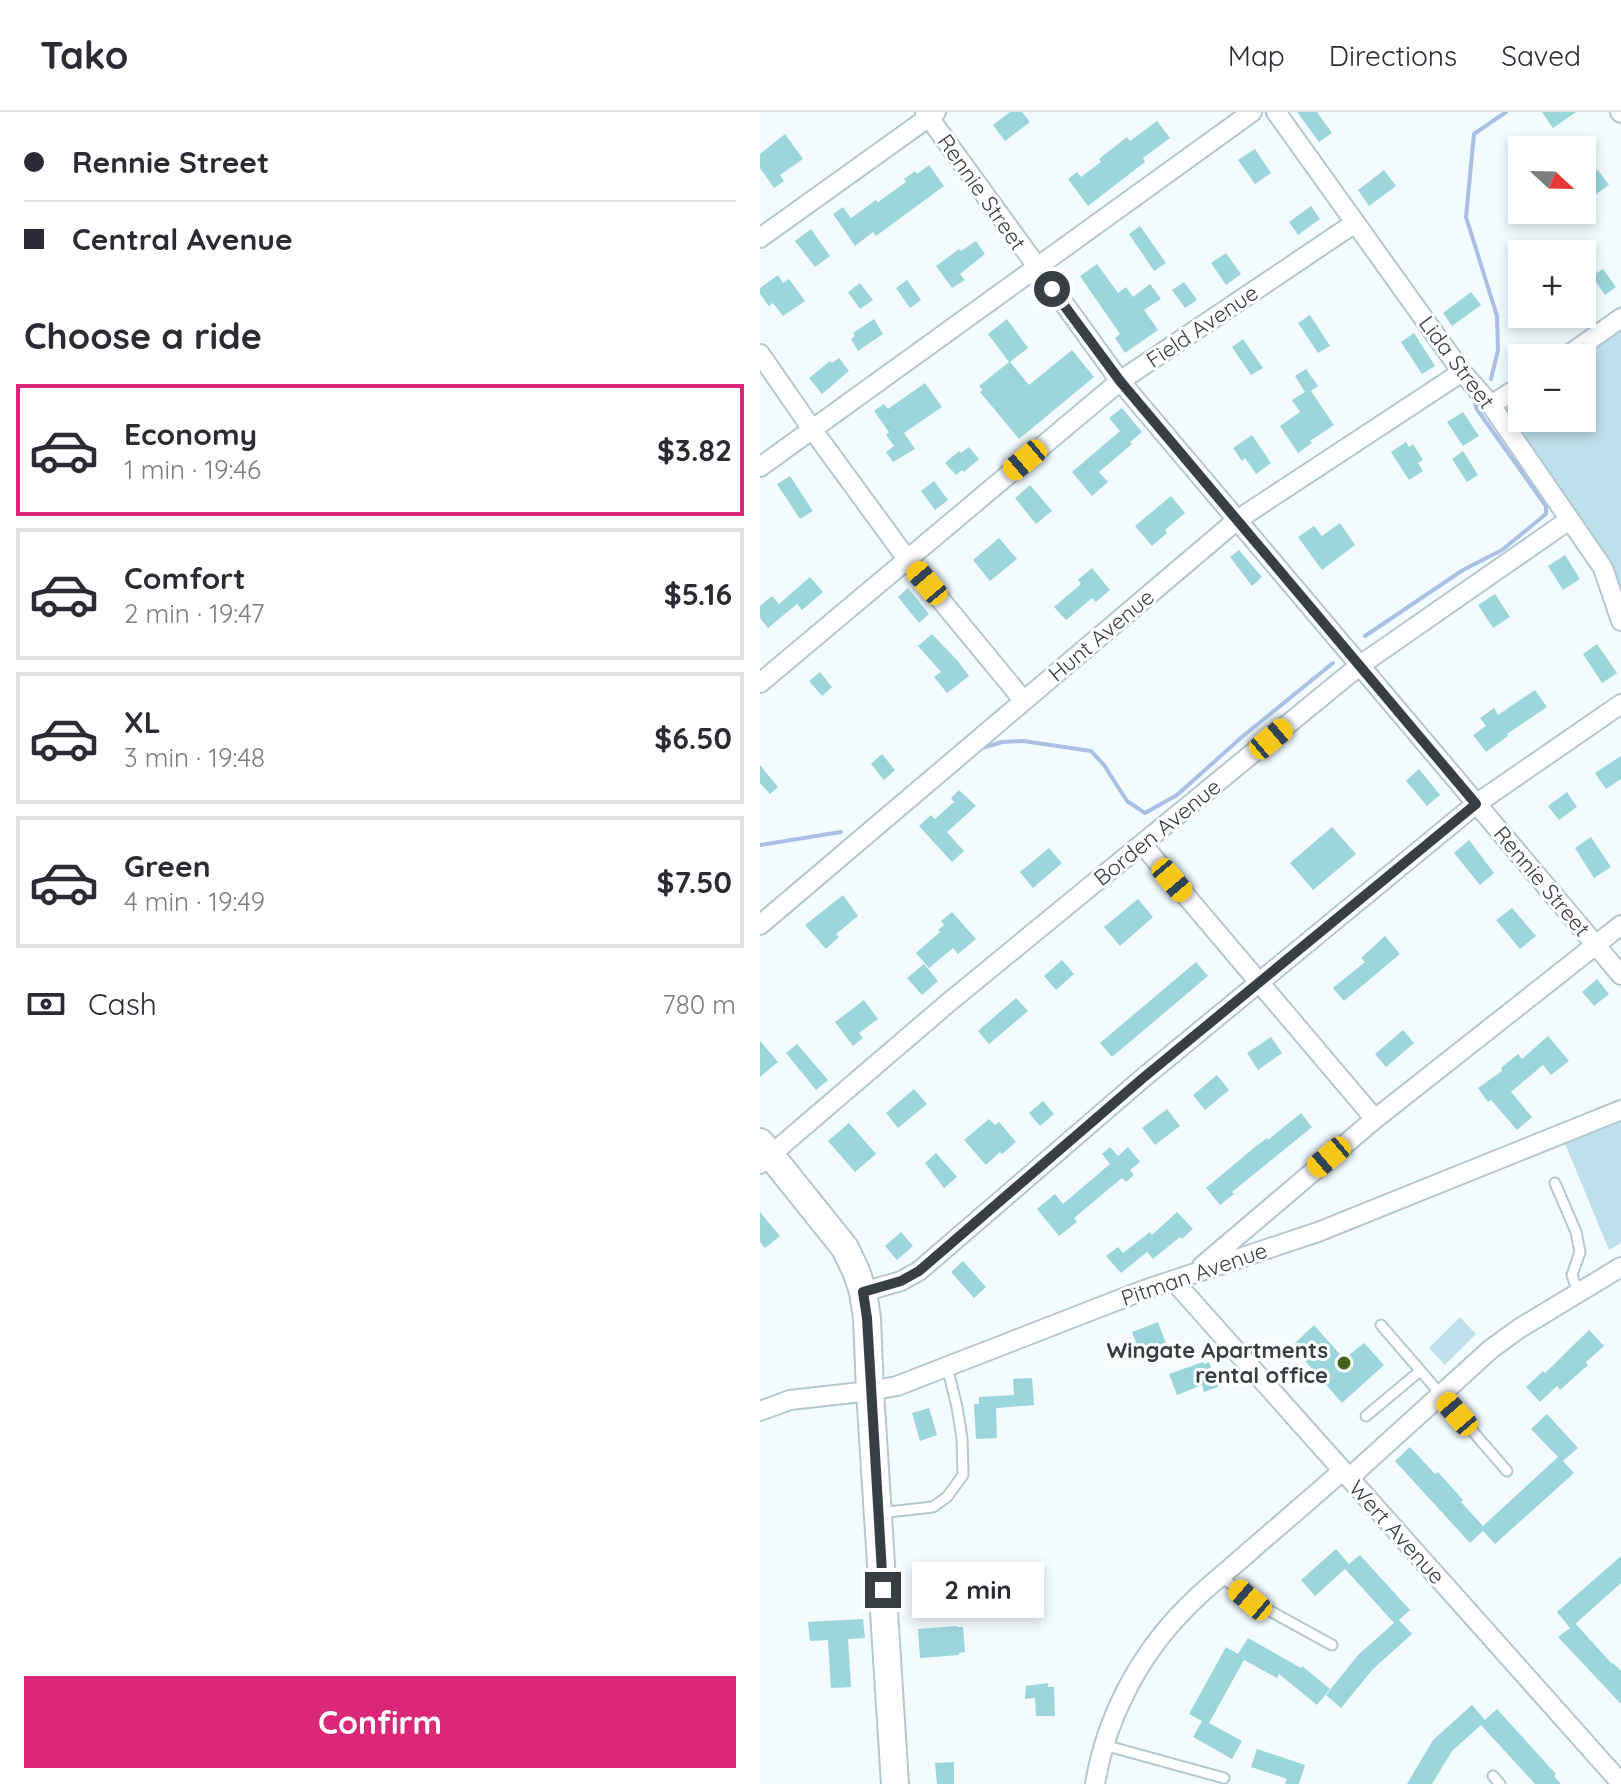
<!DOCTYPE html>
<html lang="en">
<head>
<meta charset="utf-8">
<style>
	body { margin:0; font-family:Quicksand,sans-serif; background:#f2f2f3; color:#2b2b33; height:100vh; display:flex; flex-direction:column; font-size:30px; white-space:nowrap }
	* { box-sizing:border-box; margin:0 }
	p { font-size:26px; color:#7c7c81 }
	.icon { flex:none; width:44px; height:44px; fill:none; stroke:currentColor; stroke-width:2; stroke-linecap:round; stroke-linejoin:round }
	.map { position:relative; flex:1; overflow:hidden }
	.details { display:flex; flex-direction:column; background:#fff; width:760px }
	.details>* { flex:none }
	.hud { display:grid; align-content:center; height:176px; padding:0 24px; background:#fff }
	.needle { width:52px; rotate:112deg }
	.tools { position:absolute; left:748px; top:24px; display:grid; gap:16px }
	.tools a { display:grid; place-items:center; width:88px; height:88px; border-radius:0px; background:#fff; box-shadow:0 4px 12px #0003; font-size:40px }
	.end { position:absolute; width:36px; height:36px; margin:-18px; border:10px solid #373f42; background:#fff; box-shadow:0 0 0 4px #fff }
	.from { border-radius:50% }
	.bubble { position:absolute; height:56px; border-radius:0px; background:#fff; box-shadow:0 4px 12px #0003; font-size:26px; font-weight:800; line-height:56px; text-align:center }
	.car { position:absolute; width:24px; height:48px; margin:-24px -12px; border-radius:10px; box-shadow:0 0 6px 2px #0007; background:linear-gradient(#f5c518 24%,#345 0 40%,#f5c518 0 76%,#345 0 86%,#f5c518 0) }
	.hud b { display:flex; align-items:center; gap:28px; height:76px; font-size:30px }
	.hud b+b { border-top:2px solid #e1e1e2 }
	.hud i { width:20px; height:20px; background:#2b2b33 }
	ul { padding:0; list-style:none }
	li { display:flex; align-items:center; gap:24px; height:132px; margin:0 16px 12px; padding:0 8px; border:4px solid #e1e1e2; border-radius:0px }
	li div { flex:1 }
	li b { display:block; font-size:30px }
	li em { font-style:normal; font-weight:800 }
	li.on { border-color:#db2777 }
	li>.icon { width:72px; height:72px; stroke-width:1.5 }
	h2 { padding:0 24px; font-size:36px; line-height:96px }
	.pay { display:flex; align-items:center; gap:20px; height:88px; padding:0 24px; font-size:30px }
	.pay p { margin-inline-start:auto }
	.action { display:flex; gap:16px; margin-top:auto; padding:16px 24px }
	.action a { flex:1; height:92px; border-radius:0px; background:#db2777; color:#fff; font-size:32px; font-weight:800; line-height:92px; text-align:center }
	header { display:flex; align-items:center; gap:48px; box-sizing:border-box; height:112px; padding:0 40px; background:#fff; border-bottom:2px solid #e1e1e2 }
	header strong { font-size:38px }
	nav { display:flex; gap:44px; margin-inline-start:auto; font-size:28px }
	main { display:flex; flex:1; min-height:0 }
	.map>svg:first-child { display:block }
</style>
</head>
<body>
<header>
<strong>Tako</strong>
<nav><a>Map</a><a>Directions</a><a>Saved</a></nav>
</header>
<main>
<section class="details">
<div class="hud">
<b><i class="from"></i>Rennie Street</b>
<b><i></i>Central Avenue</b>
</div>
<h2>Choose a ride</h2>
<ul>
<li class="on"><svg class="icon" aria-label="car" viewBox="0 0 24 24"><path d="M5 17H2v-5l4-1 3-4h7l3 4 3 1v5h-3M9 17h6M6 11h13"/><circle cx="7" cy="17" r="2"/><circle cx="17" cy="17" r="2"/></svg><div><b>Economy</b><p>1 min · 19:46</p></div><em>$3.82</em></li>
<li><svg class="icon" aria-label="car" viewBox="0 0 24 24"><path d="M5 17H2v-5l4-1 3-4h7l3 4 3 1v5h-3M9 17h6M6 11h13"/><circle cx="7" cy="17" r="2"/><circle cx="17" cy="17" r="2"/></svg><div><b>Comfort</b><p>2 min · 19:47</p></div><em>$5.16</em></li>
<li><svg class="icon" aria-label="car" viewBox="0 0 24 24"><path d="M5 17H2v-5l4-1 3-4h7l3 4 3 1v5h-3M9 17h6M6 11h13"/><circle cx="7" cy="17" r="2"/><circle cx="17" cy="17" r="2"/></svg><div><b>XL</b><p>3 min · 19:48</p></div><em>$6.50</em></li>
<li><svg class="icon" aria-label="car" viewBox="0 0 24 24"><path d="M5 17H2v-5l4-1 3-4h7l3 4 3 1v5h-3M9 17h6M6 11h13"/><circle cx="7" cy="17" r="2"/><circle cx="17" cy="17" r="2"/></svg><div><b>Green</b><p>4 min · 19:49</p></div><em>$7.50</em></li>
</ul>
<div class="pay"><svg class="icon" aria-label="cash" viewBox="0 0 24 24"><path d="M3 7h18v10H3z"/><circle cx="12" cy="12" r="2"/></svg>Cash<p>780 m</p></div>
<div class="action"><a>Confirm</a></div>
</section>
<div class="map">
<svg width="861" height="1672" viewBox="0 0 861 1672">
	<rect width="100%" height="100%" fill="#f3fbfe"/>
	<path fill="#bedfec" d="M861,194V500L724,287L762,261V306H822V246H784Z
		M861,990V1131L849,1138L799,1017Z
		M700,1205L716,1222L685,1253L669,1236Z"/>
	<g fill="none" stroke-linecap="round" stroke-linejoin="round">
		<path stroke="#aabfe6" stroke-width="4" d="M731,267L738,238L737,204L706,105L714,22L746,0
			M605,524L703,458L742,438L786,402V394L716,296L715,290
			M219,637L242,630L263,629L331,639L344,653L367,689L385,701L417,683L483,624L573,551
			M0,733L81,720"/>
	</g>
	<path fill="#9bd5dc" d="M250,0H262L270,10L245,29L233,13Z
		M537,0H557L572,21L559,30Z
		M782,0H816L793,16Z
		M397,9L410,26L383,46L385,50L328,94L308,67L317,60L321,65L341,50L339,47L367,25L370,29Z
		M25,22L43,47L20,63L24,69L14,76L0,56V42Z
		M495,37L511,61L495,72L478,48Z
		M169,53L184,74L116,124L113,120L95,134L73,102L83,95L91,106L116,88L118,90L146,70L144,67L155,59L157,62Z
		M624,58L636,74L609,94L598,78Z
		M838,58L849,73L826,89L822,83V70Z
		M551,94L560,107L538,123L529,110Z
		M380,114L406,151L394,159L369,122Z
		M51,117L70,144L55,155L35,129Z
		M216,129L225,142L200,162L205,168L192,176L176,154L199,137L201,139Z
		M466,141L481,162L466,173L451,151Z
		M337,152L358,181L366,175L373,185L390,172L401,187L384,198L398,218L365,241L355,226L360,222L320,164Z
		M843,157L856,175L845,183L832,164Z
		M18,163L23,171L29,167L45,189L23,204L13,191L9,194L0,182V176Z
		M147,168L161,188L150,196L136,176Z
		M424,170L437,188L425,196L412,178Z
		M100,171L113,188L100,197L88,180Z
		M711,180L721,193L692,214L683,201Z
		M550,203L570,234L558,241L538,211Z
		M114,207L123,222L98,239L91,227L95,224L93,221Z
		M247,207L268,236L250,250L269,273L312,238L334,265L259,327L220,280L223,278L219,274L249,250L228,222Z
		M654,221L675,254L662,262L641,230Z
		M483,227L503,256L491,263L472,235Z
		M79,246L89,259L62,282L49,266L70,249L72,251Z
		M546,257L558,274L551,279L574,313L550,329L552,331L538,341L520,314L540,300L532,288L545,280L535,264Z
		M165,271L182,295L144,321L155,337L133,350L126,340L134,334L126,323L129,320L114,299L124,292L128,297Z
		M362,296L382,320L370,330L372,332L339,360L348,370L332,384L312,360L360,319L349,306Z
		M703,300L719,324L703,334L687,310Z
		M492,323L511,351L496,362L485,346L482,349L473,336Z
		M646,330L649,335L653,332L663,348L658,351L663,359L649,368L631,340Z
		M209,335L219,347L204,360L202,358L196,363L185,351L199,339L201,341Z
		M703,339L718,363L707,370L692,347Z
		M30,364L53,399L40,407L17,372Z
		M174,369L188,388L175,398L161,379Z
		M270,373L292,399L276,412L255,386Z
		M411,384L425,401L405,418L407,421L392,434L375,414Z
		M580,411L595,433L562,458L538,425L554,414L562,424Z
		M239,426L257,447L230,469L213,448Z
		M479,438L502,465L492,474L470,445Z
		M805,443L820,467L803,478L788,454Z
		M332,456L350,478L336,490L332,486L306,508L294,495L321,472L318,468Z
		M50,465L63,480L42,498L37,492L8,516L0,506V494L12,484L19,492Z
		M148,476L169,502L159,511L138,485Z
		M735,482L750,505L733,516L718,493Z
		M172,522L197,548L209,564L187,581L174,565L181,560L158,534Z
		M837,532L857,561L842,571L823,542Z
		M60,560L72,575L62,584L49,569Z
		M775,578L787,595L747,622L748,624L726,640L713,623L726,614L720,606L734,596L738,603Z
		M122,642L135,658L124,668L111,652Z
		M861,644V667L846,677L835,661Z
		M0,653L18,675L10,682L0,671Z
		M659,657L680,683L667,694L646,669Z
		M199,678L216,694L187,720L204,739L192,750L159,714L171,703L175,707L194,690L191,686Z
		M807,680L817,695L799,708L788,694Z
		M572,715L596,742L553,778L530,751Z
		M831,725L851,755L834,766L815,736Z
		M709,728L734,761L720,773L694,741Z
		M289,736L302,751L273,776L260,760Z
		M83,783L98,804L76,822L79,825L66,837L45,813Z
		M378,787L393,805L360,834L344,815Z
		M752,796L776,824L760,837L736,808Z
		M192,800L216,827L198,842L193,836L169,856L156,841L180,820L178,818L184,813L181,809Z
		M625,824L640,842L584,889L573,876L605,850L601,846Z
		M302,848L314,862L296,878L284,864Z
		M436,850L448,864L352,945L340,931Z
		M164,852L178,869L162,883L147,866Z
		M837,867L849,882L834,894L822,880Z
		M256,886L268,899L229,932L218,919Z
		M104,888L118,907L99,921L103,926L93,934L75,910Z
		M643,918L654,931L626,955L615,942Z
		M788,924L809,949L791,963L783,953L751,980L772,1005L757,1018L731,988L728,990L718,976L742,959L741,956L758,942L762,947Z
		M511,925L522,941L498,958L487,941Z
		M0,929L18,950L0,965Z
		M37,932L68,968L56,978L26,941Z
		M457,963L469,978L445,998L433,983Z
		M154,977L167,992L138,1016L126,1001Z
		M283,989L294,1002L280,1014L269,1001Z
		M407,997L420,1014L395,1033L382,1016Z
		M541,1001L552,1015L472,1080L474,1082L460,1093L446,1076L495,1035L507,1026L508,1028Z
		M229,1007L235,1013L239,1010L256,1030L242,1042L240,1040L226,1053L204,1028Z
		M89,1011L116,1042L95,1060L68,1029Z
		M350,1035L358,1044L368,1035L380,1050L370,1058L374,1063L366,1070L362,1066L314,1106L317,1110L299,1124L277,1097L295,1082L303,1092L350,1052L342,1042Z
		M176,1041L197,1065L184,1076L165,1051Z
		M0,1100L20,1124L5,1136L0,1130Z
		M417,1100L433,1117L422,1127L420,1125L393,1147L387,1140L361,1161L346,1144L358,1135L363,1141L390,1120L392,1123Z
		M141,1120L153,1134L137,1148L125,1134Z
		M203,1149L226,1175L214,1186L191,1160Z
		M398,1210L408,1237L382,1247L372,1220Z
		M554,1213L584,1247L604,1231L624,1253L582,1291L532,1234Z
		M829,1218L844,1234L826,1250L828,1253L800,1278L797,1274L780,1290L766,1275L783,1259L785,1261Z
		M443,1250L444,1252L449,1250L458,1275L444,1280L442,1273L417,1283L409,1262Z
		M272,1266L274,1293L236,1296L237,1326L216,1327L214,1292H219V1285L254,1283L253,1267Z
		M169,1296L177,1323L160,1329L152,1301Z
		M787,1302L818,1336L803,1349L814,1361L735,1432L723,1419L710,1431L635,1349L650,1335L675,1362L678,1360L703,1388L701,1390L723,1414L798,1345L771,1317Z
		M576,1437L589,1452L600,1443L650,1498L639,1508L652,1522L613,1557L581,1596L566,1583L598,1543L634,1511L585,1457L555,1484L541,1468Z
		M861,1444V1471L814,1513L815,1511L852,1552L853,1551L861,1559V1592L798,1525L810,1516L797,1500Z
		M103,1507L105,1526L88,1527L91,1575L71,1576L68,1528L50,1529L48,1510Z
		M197,1514V1515H203L205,1540L199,1541V1543L160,1546L158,1517Z
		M488,1526L541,1556L542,1554L570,1577L557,1593L519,1562L517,1566L484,1548L449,1611L482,1629L472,1647L433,1625L442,1609L429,1602L466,1535L478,1542Z
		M288,1571V1575H294L295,1604H276L275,1586L265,1587L266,1574Z
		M712,1593L725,1608L737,1597L796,1662L794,1664L801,1672H775L721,1613L692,1639L672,1672H647L673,1628Z
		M497,1637L545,1653L539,1672H525L527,1667L491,1655Z
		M194,1650V1672H177L175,1651Z"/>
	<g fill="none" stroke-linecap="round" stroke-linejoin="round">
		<defs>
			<path id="lane" d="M795,1071L816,1120L820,1140L812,1163L818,1181
				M621,1213L747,1359
				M606,1304L660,1259
				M119,1401L173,1395L187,1385L203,1363L202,1326L197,1295L187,1254
				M461,1464L490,1488L572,1533
				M344,1633L464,1666
				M733,1664L740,1672"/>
			<path id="street" d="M165,0L360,269L861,863
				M516,0L702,260L731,293L843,456L861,509
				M860,0L861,1
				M0,126L176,0
				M0,242L52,317L147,447L264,589
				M804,246L861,206
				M731,293L762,273
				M0,355L492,0
				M0,571L360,269L595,111
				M382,732L615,1007
				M0,813L477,408L702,260
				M0,1052L188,891L599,554L809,408
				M442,1154L615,1007L861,813
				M413,1168L861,1671
				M103,1180L141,1169L159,1159L383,966L716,692L861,592
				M0,1299L30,1288L110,1279L137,1274L384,1178L558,1120L861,998
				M589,1366L731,1237L760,1216L861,1155
				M335,1672C346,1606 379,1543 426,1496C446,1475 469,1458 490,1439C521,1412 552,1386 582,1359"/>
			<path id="secondary" d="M0,1030L85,1136L96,1159L103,1180L107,1206L110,1279L135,1672"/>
		</defs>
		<use href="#lane" stroke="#b5c8d0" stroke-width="13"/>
		<use href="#street" stroke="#b5c8d0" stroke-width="22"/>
		<use href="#secondary" stroke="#b5c8d0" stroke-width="30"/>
		<use href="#lane" stroke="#fff" stroke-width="9"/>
		<use href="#street" stroke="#fff" stroke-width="18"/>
		<use href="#secondary" stroke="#fff" stroke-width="26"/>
	</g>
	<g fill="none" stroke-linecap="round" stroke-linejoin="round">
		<path stroke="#373f42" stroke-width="10" d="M123,1478L107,1206L103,1180L141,1169L159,1159L383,966L716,692L360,269L292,177"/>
	</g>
	<circle fill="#42631a" stroke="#fff" stroke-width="3" cx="584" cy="1251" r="8"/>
	<g text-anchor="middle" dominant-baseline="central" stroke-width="6" stroke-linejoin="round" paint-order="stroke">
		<g font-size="22" fill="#373f42" stroke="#fff">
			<text transform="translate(222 80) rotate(55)">Rennie Street</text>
			<text transform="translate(442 214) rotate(-34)">Field Avenue</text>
			<text transform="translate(697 250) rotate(53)">Lida Street</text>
			<text transform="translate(341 523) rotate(-40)">Hunt Avenue</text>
			<text transform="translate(397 720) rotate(-39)">Borden Avenue</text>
			<text transform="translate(782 769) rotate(50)">Rennie Street</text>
			<text transform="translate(434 1162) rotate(-19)">Pitman Avenue</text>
			<text transform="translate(637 1420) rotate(48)">Wert Avenue</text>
		</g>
		<g font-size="22" font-weight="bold" fill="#373f42" stroke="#fff" text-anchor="end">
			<text x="568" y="1238">Wingate Apartments<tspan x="568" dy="25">rental office</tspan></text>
		</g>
	</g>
</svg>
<div class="tools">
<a><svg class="needle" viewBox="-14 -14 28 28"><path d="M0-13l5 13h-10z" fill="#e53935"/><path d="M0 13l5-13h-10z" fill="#7c7c81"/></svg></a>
<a>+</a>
<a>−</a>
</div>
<i class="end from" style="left:292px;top:177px"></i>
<i class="end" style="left:123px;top:1478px"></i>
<div class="bubble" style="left:152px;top:1450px;width:132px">2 min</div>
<i class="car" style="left:265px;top:348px;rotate:230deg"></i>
<i class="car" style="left:167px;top:471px;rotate:320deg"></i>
<i class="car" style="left:511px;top:627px;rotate:50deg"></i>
<i class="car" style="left:412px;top:768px;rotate:140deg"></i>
<i class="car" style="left:569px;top:1045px;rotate:230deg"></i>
<i class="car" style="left:697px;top:1302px;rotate:319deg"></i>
<i class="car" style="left:490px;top:1488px;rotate:310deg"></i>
</div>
</main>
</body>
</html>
